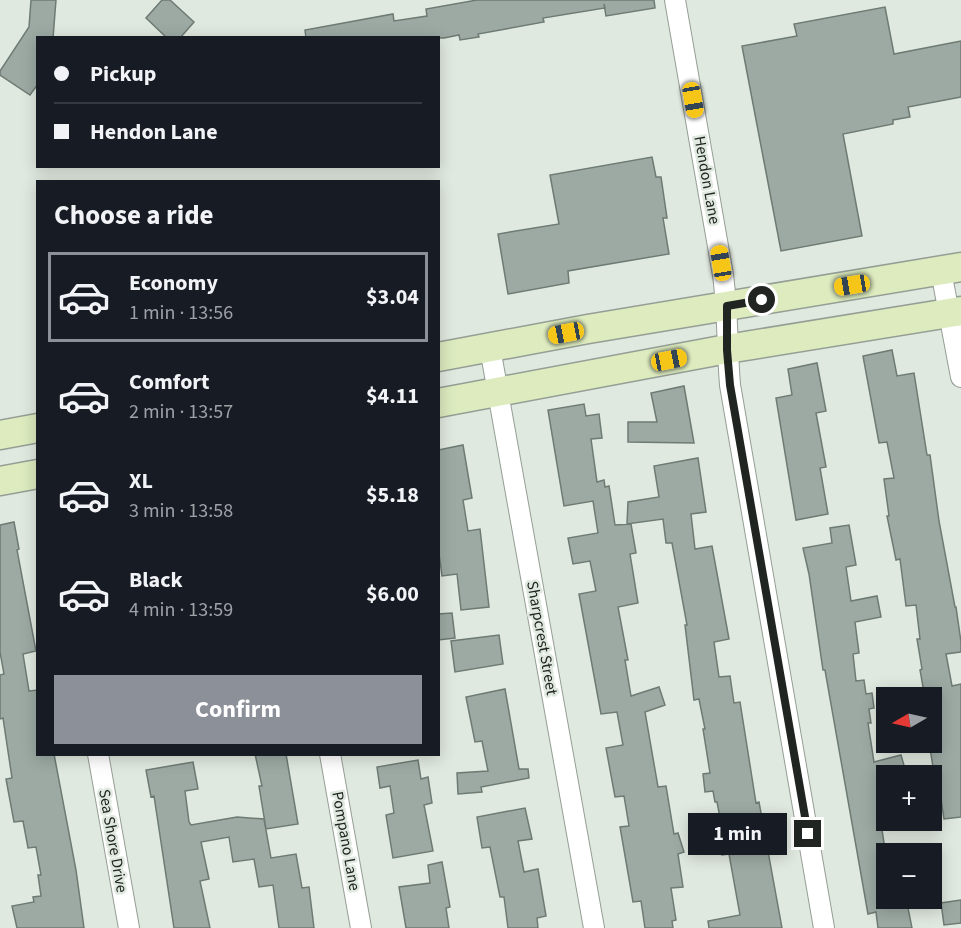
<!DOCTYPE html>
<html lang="en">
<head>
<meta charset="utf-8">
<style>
	body { margin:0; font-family:"Source Sans 3",sans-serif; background:#20242c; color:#f1f3f6; height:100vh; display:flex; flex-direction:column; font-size:22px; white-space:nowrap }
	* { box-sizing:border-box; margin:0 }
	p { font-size:20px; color:#9ea1a6 }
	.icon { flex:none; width:33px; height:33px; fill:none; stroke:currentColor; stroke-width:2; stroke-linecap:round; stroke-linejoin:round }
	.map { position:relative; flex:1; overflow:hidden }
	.details { position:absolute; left:36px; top:180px; width:404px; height:576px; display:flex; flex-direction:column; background:#171b24; border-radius:0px; box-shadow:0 3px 15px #0003 }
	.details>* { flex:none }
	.banner { position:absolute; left:36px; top:36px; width:404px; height:132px; border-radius:0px; box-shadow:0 3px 15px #0003; display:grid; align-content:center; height:132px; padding:0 18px; background:#171b24 }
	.needle { width:39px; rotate:261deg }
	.buttons { position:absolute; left:876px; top:687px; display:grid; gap:12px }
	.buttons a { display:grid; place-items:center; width:66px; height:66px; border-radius:0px; background:#171b24; box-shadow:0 3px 15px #0003; font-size:30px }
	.end { position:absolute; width:27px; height:27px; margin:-14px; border:8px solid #212521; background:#fff; box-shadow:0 0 0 3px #fff }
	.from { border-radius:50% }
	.bubble { position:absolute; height:42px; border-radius:0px; background:#171b24; box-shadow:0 3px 15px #0003; font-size:20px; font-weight:700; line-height:42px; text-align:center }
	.car { position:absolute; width:18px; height:36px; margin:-18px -9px; border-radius:8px; box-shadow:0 0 4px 2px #0007; background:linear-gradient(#f5c518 24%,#345 0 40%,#f5c518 0 76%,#345 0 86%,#f5c518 0) }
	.banner b { display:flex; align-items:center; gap:21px; height:57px; font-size:22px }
	.banner b+b { border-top:2px solid #363941 }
	.banner i { width:15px; height:15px; background:#f1f3f6 }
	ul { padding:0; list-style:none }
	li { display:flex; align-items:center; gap:18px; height:90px; margin:0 12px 9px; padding:0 6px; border:3px solid transparent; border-radius:0px }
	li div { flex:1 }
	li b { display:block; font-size:22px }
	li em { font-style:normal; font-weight:700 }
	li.active { border-color:#8c9099 }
	li>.icon { width:54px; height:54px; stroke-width:1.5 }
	h2 { padding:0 18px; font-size:27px; line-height:72px }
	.primary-button { display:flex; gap:12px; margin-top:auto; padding:12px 18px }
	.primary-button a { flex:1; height:69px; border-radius:0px; background:#8c9099; color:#fff; font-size:24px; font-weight:700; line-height:69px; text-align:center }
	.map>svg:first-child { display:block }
</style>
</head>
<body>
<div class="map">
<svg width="961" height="928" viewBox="0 0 961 928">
	<rect width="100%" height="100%" fill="#e0e9df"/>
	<path fill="#9daaa4" stroke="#6e7a74" stroke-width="1.5" d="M31,0H56L53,38H38V84L30,95L0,75V71L29,27Z
		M162,0H170L194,22L180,38H167L146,18Z
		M477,0H654L655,8L606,16L604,4L605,8L543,18L544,22L478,34L479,37L460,40L459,35L444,38H306L305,30L393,14L394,21L427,16L426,9Z
		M885,7L894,54L961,41V97L908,107L910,117L893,120V124L843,134L862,236L781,251L742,46L797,36L794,24Z
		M652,157L656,177H661L667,218H663L669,254L568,271L569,283L508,294L498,234L559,224L550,175Z
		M892,350L897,376L914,373L927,455H930L939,521L955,607H956L961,642V652L946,654L952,686L961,684V817L944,819L936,766L933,767L929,742H932V698H925L920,670L922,669L917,639H920L916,605L906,606L900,559L896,560L887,516H889L884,479L894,478L887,442L879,443L863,356Z
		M817,363L826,411L816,413L826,467L820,468L828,514L796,520L776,398L792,395L788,369Z
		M684,386L694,443L628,442V422H657L651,393Z
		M584,404L586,416L599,414L602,438L591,439L597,482L604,480L605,487L609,486L615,525L631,524L636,553L630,554L638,603L618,607L628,660H625L631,696L659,687L665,705L645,712L658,787L666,786L674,834L678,833L684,852L678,854L683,887L671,888L676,920L672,921L673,928H645L641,901L633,902L620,827L629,826L624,796L615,797L606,748L623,745L617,712L601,714L579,594L596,591L590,561L573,564L568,538L598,533L593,501L564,506L548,410Z
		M463,445L472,498L463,500L468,531L480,529L489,607L461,610L457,574L442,576L438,546V450Z
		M698,458L706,512L691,514L695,549L712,546L729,639L714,642L719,677L730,676L734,703L740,702L756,803L759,802L782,928H709L708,921L740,915L729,854L722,855L719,833H723L717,802H715L713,791L705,792L703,774L710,773L703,729H705L699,699L694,700L685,625H687L672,543H666L663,519L627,524L628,502L659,497L654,466Z
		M14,522L19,549L17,550L36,651L23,654L29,691L38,690V754H54L76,870L84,928H17L12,906L34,902L33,897L41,896L38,875H41L36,847L28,848L23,821L14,822L6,779L12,778L3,718L0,719V675L4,674L0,652V525Z
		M849,525L856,565L846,567L851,601L877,596L881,617L855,622L859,653L853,654L856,681L864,680L866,694L872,693L874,708L869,709L871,723H868L874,762L901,755L907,776H879L889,829L882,830L886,855V898H906L912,928H878L876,912L868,914L825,670H823L809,574L803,548L832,543L830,528Z
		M452,613L455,638L438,640V614Z
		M499,635L503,664L455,672L451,641Z
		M505,689L519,769H528L529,778L481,787L482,792L458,794L457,773L488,771L482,741L475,742L466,697Z
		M255,754H286L298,824L266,829L259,786H262Z
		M418,760L421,779L428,777L432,803L424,805L433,851L393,858L386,815L394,813L390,786L380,788L377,767Z
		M193,762L198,789L185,791L189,822L191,825L237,817L264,819L271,858L296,854L302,888L309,887L314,928H279L273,885L259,887L254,859L233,862L229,837L201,842L209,879L200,881L210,928H174L154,796L151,797L146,770Z
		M525,808L532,839L518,841L524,872L538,869L546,916L537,918L538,928H508L504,897H500L490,847L482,848L477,817Z
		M442,862L450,907L446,908L449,928H406L399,887L430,883L428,865Z
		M961,900V923L944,925L941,903Z"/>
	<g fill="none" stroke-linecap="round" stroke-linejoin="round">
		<defs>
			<path id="minor" d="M675,0L723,275C728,312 727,348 730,385L824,928
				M941,271L961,377
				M490,348L594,928
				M98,754L129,928
				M330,754L361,928"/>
			<path id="secondary" d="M438,357L588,329L961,267
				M438,403L727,349L961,311
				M0,435L38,428
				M0,481L38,474"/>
		</defs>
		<use href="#minor" stroke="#959e95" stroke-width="22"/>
		<use href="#secondary" stroke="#959e95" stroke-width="31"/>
		<use href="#minor" stroke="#fff" stroke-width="20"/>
		<use href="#secondary" stroke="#ddebbf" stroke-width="28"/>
	</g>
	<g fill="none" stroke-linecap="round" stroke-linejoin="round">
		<path stroke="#212521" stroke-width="8" d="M762,300L727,306V350L730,385L808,834"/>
	</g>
	<g text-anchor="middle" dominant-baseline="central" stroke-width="5" stroke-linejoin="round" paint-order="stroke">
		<g font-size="16" fill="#212521" stroke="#e0e9df">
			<text transform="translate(707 180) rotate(80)">Hendon Lane</text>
			<text transform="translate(542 638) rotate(80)">Sharpcrest Street</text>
			<text transform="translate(113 841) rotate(80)">Sea Shore Drive</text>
			<text transform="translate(346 841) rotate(80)">Pompano Lane</text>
		</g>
	</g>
</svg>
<div class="buttons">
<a><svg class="needle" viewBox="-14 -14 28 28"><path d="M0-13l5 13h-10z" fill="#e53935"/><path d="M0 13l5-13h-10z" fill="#9ea1a6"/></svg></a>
<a>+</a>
<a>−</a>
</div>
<i class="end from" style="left:762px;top:300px"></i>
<i class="end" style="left:808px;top:834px"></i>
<div class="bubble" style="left:688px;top:813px;width:99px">1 min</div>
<i class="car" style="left:693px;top:100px;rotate:170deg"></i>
<i class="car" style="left:721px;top:263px;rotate:351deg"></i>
<i class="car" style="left:852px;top:285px;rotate:261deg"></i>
<i class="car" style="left:566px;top:333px;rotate:259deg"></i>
<i class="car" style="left:669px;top:360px;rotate:79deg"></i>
<div class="banner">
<b><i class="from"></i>Pickup</b>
<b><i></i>Hendon Lane</b>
</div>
<section class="details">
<h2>Choose a ride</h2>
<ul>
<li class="active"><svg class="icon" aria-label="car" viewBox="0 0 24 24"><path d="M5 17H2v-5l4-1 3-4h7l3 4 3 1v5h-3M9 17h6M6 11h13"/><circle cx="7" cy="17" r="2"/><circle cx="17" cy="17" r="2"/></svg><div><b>Economy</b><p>1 min · 13:56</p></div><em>$3.04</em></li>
<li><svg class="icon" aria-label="car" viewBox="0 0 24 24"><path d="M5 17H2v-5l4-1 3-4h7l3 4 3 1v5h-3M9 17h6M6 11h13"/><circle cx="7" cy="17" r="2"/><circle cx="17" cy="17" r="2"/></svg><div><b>Comfort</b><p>2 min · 13:57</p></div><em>$4.11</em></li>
<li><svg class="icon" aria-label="car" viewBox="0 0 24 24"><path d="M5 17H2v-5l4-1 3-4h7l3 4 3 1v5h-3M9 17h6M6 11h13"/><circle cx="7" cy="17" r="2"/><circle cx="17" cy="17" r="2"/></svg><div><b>XL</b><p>3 min · 13:58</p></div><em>$5.18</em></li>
<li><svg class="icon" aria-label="car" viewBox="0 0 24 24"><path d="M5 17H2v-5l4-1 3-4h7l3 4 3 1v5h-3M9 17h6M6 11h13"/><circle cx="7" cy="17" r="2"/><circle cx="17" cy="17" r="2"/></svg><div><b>Black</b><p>4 min · 13:59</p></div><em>$6.00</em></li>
</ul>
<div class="primary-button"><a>Confirm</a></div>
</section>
</div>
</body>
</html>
